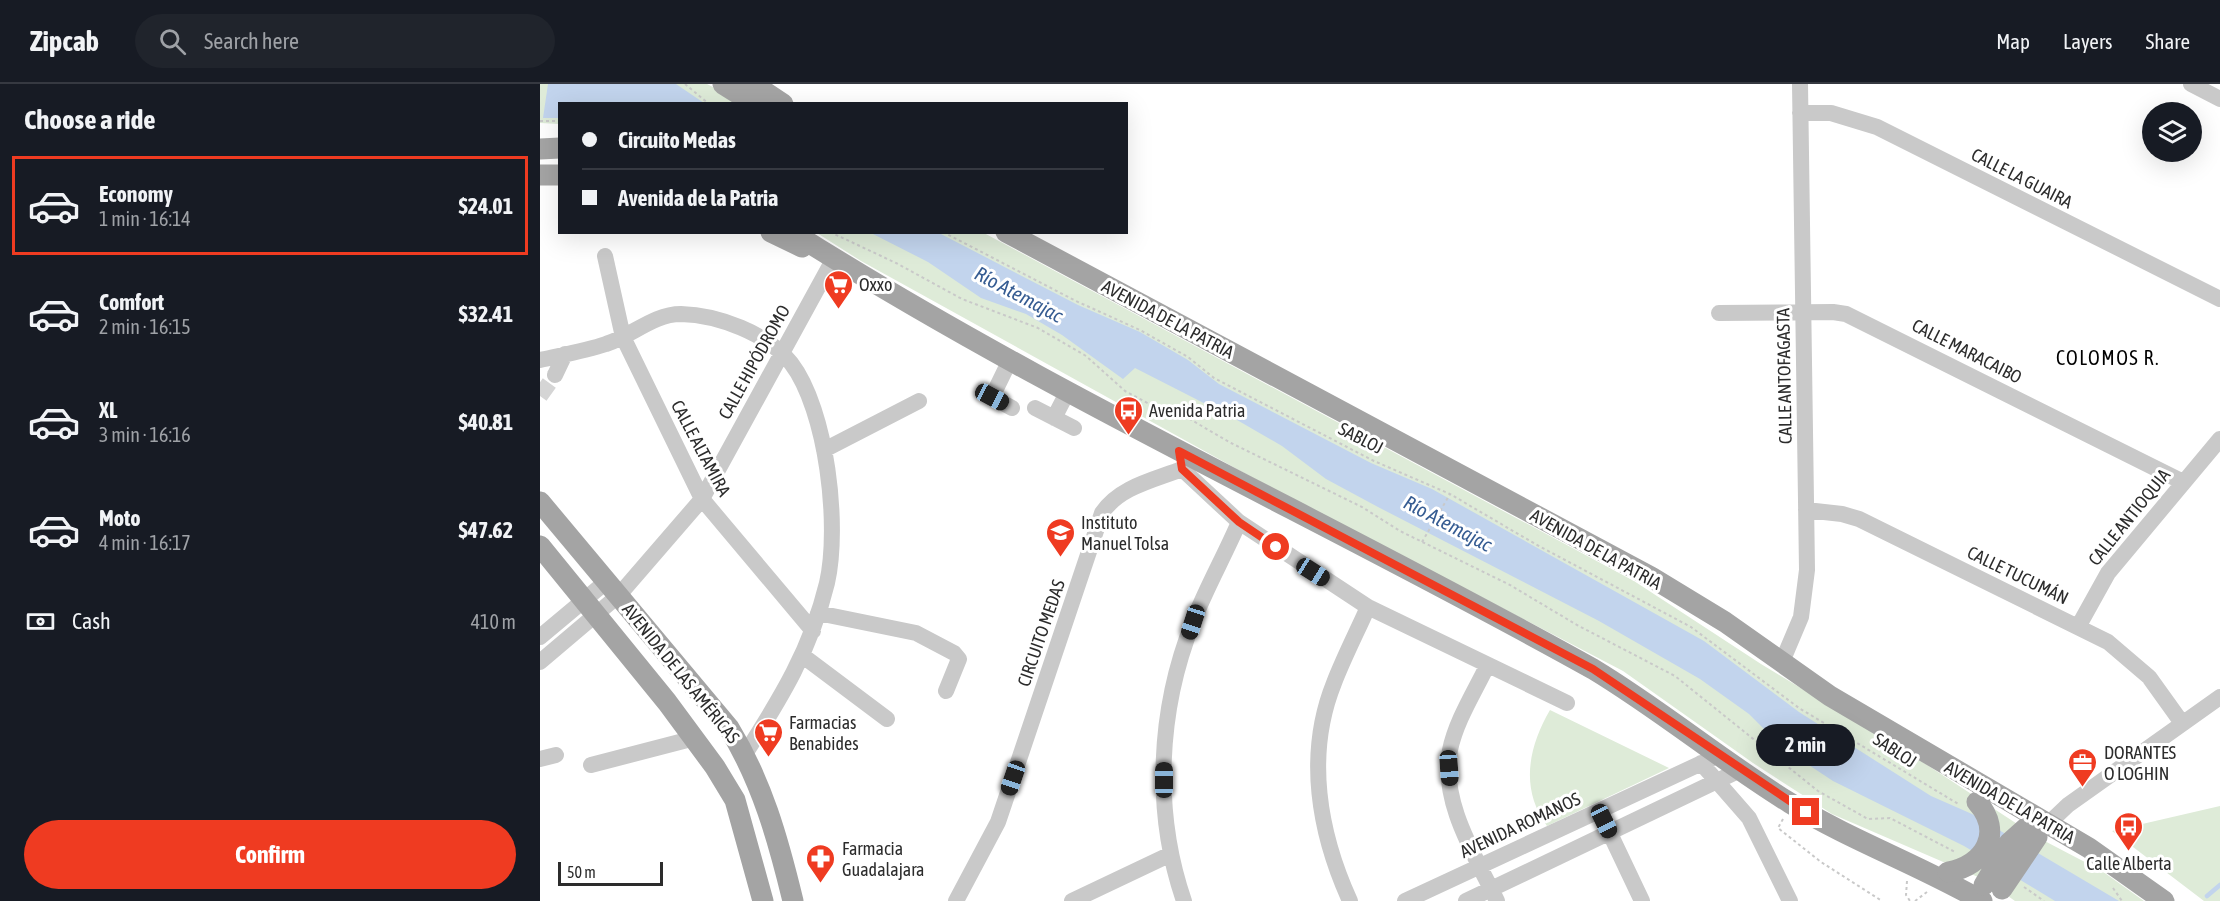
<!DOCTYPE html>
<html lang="en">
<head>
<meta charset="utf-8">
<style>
	body { margin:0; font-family:"Asap Condensed",sans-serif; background:#20242c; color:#f1f3f6; height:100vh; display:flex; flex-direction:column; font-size:22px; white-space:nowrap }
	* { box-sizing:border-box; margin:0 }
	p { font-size:20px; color:#9ea1a6 }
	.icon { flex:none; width:33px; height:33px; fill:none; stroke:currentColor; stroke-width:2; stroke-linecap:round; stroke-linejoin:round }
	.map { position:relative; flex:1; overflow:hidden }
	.drawer { display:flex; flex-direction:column; background:#171b24; width:540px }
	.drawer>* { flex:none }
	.banner { position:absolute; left:18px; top:18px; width:570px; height:132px; border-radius:0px; box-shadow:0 6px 24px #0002; display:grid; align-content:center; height:132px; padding:0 24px; background:#171b24 }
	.buttons { position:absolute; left:1602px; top:18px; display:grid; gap:12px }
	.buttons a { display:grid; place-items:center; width:60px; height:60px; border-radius:50%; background:#171b24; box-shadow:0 6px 24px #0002; font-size:30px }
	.scale { position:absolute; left:18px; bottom:15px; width:105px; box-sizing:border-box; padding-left:6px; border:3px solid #2c2c2c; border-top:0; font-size:16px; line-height:21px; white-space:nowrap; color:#2c2c2c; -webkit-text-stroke:4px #fff; paint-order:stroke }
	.end { position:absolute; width:27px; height:27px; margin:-14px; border:8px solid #ef3b21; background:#fff; box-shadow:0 0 0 3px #fff }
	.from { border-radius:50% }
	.bubble { position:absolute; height:42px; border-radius:21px; background:#171b24; box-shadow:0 6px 24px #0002; font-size:20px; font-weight:700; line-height:42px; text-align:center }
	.car { position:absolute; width:18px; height:36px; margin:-18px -9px; border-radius:8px; box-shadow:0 0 4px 2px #0007; background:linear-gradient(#222 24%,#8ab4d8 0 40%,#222 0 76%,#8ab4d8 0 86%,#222 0) }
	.banner b { display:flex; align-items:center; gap:21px; height:57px; font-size:22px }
	.banner b+b { border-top:2px solid #363941 }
	.banner i { width:15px; height:15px; background:#f1f3f6 }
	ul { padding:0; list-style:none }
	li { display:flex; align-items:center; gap:18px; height:99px; margin:0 12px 9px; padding:0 12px; border:3px solid transparent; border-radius:0px }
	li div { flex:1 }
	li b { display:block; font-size:22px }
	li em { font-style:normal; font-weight:700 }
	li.on { border-color:#ef3b21 }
	li>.icon { width:54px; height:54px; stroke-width:1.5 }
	h2 { padding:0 24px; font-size:27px; line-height:72px }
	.pay { display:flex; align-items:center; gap:15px; height:66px; padding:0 24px; font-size:22px }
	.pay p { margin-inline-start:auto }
	.action { display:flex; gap:12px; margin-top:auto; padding:12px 24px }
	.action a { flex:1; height:69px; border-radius:36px; background:#ef3b21; color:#fff; font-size:24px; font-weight:700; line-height:69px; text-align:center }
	header { display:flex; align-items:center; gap:36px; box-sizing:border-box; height:84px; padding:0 30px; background:#171b24; border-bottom:2px solid #363941 }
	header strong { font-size:28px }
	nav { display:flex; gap:33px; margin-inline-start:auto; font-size:21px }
	.search { width:420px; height:54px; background:#20242c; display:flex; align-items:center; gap:15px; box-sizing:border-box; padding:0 21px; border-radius:33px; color:#9ea1a6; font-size:22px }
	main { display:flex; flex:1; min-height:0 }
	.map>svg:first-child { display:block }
</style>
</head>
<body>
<header>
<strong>Zipcab</strong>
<div class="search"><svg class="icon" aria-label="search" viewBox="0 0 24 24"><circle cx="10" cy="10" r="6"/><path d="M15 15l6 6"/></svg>Search here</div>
<nav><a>Map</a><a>Layers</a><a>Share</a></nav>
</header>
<main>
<section class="drawer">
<h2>Choose a ride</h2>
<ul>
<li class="on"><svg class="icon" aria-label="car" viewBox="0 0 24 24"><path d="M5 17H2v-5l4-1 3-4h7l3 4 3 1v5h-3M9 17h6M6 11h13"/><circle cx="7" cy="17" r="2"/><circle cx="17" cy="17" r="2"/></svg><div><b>Economy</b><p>1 min · 16:14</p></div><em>$24.01</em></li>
<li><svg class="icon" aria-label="car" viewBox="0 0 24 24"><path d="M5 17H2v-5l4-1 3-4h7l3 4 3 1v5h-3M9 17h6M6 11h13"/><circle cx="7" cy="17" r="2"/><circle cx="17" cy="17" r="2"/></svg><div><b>Comfort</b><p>2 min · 16:15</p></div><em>$32.41</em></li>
<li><svg class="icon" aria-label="car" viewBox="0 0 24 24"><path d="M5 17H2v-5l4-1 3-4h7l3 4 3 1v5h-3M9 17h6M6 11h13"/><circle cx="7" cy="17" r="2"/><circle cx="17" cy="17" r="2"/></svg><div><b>XL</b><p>3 min · 16:16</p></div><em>$40.81</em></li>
<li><svg class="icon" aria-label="car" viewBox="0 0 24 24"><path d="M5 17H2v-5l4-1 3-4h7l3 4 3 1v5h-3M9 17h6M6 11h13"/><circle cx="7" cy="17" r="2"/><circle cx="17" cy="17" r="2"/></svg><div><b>Moto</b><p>4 min · 16:17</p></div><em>$47.62</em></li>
</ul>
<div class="pay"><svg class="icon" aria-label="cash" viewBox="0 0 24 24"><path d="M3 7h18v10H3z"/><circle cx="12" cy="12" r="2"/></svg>Cash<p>410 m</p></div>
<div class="action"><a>Confirm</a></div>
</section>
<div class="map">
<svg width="1680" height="817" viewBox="0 0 1680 817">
	<rect width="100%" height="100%" fill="#fff"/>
	<path fill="#deebd8" d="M0,0H167L204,19L20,20L19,40L0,39Z
		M277,149H444L1094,497L1221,580L1378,675L1497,753L1562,787L1604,817H1475L1445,796L1292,730L1213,679L1083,587L715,395L321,177Z
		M1010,626L1129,684L1007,742C980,705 988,664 1010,626Z
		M1680,722V817H1664L1572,747Z"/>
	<path fill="#c2d4ed" d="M8,0H136L164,19L20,20L19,34H3Z
		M331,149H399L538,221L600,248L648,276L679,300L831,379L892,405L1164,557L1259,628L1391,712L1432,730L1579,817H1515L1424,762L1293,697L1243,664L1209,630L1160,595L1059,537L838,423L786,395L742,362L697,336L595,284L583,295L522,251L486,230L441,214L388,178Z"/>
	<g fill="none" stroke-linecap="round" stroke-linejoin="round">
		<path stroke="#c2d4ed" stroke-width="4.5" d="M1667,812L1680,801"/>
		<path stroke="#d5d5d5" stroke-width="16" stroke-dasharray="16 8" stroke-linecap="butt" d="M0,312L15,291"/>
		<path stroke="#c9c9c9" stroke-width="2" stroke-dasharray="3 3" stroke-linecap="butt" d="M145,0L169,20
			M0,37H20
			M290,148L356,179L422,215L498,244L546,272L585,307L628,330L648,334L691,359L822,423L860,447L970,501L1037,541L1135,592L1278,707L1328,735L1350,734L1415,768
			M403,148L536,217L600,246L648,273L674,294L834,377L910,410L997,461L1151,543L1259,624L1420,721
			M882,458L910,410
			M1243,735L1238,744L1281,778L1342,817
			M1367,797L1366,811L1370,817
			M1484,803L1504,817
			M1573,804L1582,817
			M1375,817L1387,808"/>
		<path stroke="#c9c9c9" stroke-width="16" d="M1651,0L1680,15
			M1260,29H1291L1337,43L1680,215
			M65,172L83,253L162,415L273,547
			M1179,229L1293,228L1306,230L1643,398
			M0,276C22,271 45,267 66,260C92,252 113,230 141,230C178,231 227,249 251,279C287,326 300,442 287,499C271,565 241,614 205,670
			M470,276L452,313L472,324
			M15,291L25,270
			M495,324L534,344
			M514,334L528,307
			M284,366L379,317
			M642,385L699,438L828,523L1027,619
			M1266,426L1302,430L1319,435L1568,558L1609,593L1642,639
			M278,529L376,549L414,569L419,575L406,607
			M1538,543L1568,489L1680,355
			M0,553L67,497
			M263,572L347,635
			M0,578L79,511L162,415L293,176
			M1242,578L1261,533L1267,486L1260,0
			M947,582C934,609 916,637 910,666C900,718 936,773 957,817
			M0,675L16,671
			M1161,679L1209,734L1250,817
			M51,681L155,654
			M1065,739L1102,817
			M1508,740L1528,721L1680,613
			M416,817L458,738L562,429C579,403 614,396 642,385
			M532,817L631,770
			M644,817C613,727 618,626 653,538C666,504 685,471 699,438
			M810,817C779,749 765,671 794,599C804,573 817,548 828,523
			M865,817L1179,671
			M926,817L1200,686"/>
		<path stroke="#a4a4a4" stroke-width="21" d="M183,0L215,20
			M213,0L243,20
			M0,65L20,64
			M0,91H20
			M231,148L262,163
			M252,148C509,311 788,437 1053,585C1121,626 1182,677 1250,719C1312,757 1380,781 1442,817
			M466,148L1111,493L1185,538L1290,612L1549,764L1624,817
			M0,418L189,644C222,698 238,755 253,817
			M0,462L127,618L175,683L195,716L223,817"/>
		<path stroke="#a4a4a4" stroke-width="21" d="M1408,788C1445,782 1464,748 1437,718
			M1444,801L1469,759L1488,742
			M1462,805L1497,753"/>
	</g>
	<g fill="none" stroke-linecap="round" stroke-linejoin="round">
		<path stroke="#ef3b21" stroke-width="8" d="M736,463L699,438L642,385L639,367L1053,585L1266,728"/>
	</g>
	<defs>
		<symbol id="supermarket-pin" viewBox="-11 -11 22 30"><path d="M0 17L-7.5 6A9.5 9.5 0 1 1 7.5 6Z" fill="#ef3b21" stroke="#fff"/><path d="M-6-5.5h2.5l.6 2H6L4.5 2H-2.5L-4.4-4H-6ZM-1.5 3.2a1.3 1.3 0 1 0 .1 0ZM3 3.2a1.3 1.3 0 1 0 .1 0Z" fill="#fff"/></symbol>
		<symbol id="bus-pin" viewBox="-11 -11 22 30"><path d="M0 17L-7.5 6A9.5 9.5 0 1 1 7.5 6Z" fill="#ef3b21" stroke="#fff"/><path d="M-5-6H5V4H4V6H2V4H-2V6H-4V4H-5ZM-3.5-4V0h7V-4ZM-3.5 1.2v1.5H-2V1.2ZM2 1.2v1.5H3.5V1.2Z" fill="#fff"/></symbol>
		<symbol id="school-pin" viewBox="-11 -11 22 30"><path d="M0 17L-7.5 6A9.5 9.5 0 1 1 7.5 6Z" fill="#ef3b21" stroke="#fff"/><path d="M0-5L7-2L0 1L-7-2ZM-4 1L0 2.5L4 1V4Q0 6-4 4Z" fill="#fff"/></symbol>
		<symbol id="office-pin" viewBox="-11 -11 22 30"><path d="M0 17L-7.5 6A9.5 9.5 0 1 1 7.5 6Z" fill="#ef3b21" stroke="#fff"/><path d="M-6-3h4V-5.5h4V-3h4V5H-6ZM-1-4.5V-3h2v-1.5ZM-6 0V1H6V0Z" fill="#fff"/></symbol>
		<symbol id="pharmacy-pin" viewBox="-11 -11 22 30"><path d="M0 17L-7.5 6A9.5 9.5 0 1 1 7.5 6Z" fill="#ef3b21" stroke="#fff"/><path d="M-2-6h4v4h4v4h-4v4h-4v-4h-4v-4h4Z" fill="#fff"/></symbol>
	</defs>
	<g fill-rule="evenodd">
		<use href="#supermarket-pin" x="282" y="184" width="33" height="45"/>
		<use href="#bus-pin" x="572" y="310" width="33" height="45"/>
		<use href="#school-pin" x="504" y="432" width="33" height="45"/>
		<use href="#supermarket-pin" x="212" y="632" width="33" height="45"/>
		<use href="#office-pin" x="1526" y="662" width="33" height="45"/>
		<use href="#bus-pin" x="1572" y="726" width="33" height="45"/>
		<use href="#pharmacy-pin" x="264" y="758" width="33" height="45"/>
	</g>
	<g text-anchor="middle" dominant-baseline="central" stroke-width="6" stroke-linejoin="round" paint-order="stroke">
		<g font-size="18" fill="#2c2c2c" stroke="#fff">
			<text transform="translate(1482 94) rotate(27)">CALLE LA GUAIRA</text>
			<text transform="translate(628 235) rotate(28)">AVENIDA DE LA PATRIA</text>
			<text transform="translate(1427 267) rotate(27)">CALLE MARACAIBO</text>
			<text transform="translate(214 278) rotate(-61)">CALLE HIPÓDROMO</text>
			<text transform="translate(1244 292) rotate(-91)">CALLE ANTOFAGASTA</text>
			<text transform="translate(821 354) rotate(27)">SABLOJ</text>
			<text transform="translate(161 364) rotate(62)">CALLE ALTAMIRA</text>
			<text transform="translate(1589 433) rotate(-51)">CALLE ANTIOQUIA</text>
			<text transform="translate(1056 465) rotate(29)">AVENIDA DE LA PATRIA</text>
			<text transform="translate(1478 491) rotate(26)">CALLE TUCUMÁN</text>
			<text transform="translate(501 549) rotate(-71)">CIRCUITO MEDAS</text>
			<text transform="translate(141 589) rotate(51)">AVENIDA DE LAS AMÉRICAS</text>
			<text transform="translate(1355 666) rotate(33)">SABLOJ</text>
			<text transform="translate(1470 718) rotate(30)">AVENIDA DE LA PATRIA</text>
			<text transform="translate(980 741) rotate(-25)">AVENIDA ROMANOS</text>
		</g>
		<g font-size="18" fill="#2c2c2c" stroke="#fff" text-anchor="start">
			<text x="319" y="200">Oxxo</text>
			<text x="609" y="326">Avenida Patria</text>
			<text x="541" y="438">Instituto<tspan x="541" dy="21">Manuel Tolsa</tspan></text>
			<text x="249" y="638">Farmacias<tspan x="249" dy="21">Benabides</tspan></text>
			<text x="1564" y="668">DORANTES<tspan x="1564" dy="21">O LOGHIN</tspan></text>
			<text x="302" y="764">Farmacia<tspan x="302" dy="21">Guadalajara</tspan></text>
			<text x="1589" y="779" text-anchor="middle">Calle Alberta</text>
		</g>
		<g font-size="20" font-style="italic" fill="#365c92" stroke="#fff">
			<text transform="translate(479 210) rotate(28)">Río Atemajac</text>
			<text transform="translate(908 439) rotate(28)">Río Atemajac</text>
		</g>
		<g font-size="20" letter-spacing="1.5" fill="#000" stroke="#fff">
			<text x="1568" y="273">COLOMOS R.</text>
		</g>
	</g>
</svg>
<div class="buttons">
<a><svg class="icon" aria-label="layers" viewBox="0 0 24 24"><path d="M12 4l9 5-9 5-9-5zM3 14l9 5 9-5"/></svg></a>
</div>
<div class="scale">50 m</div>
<i class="end from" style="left:736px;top:463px"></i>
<i class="end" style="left:1266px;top:728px"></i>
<div class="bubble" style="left:1216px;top:640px;width:99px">2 min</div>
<i class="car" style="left:452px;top:313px;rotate:118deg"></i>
<i class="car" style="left:773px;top:488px;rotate:122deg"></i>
<i class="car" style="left:653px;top:538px;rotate:198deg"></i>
<i class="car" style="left:909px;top:684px;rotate:176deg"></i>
<i class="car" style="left:473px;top:694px;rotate:199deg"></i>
<i class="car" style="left:624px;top:696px;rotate:0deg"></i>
<i class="car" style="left:1064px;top:737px;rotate:154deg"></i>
<div class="banner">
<b><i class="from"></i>Circuito Medas</b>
<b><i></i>Avenida de la Patria</b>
</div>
</div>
</main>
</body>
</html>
